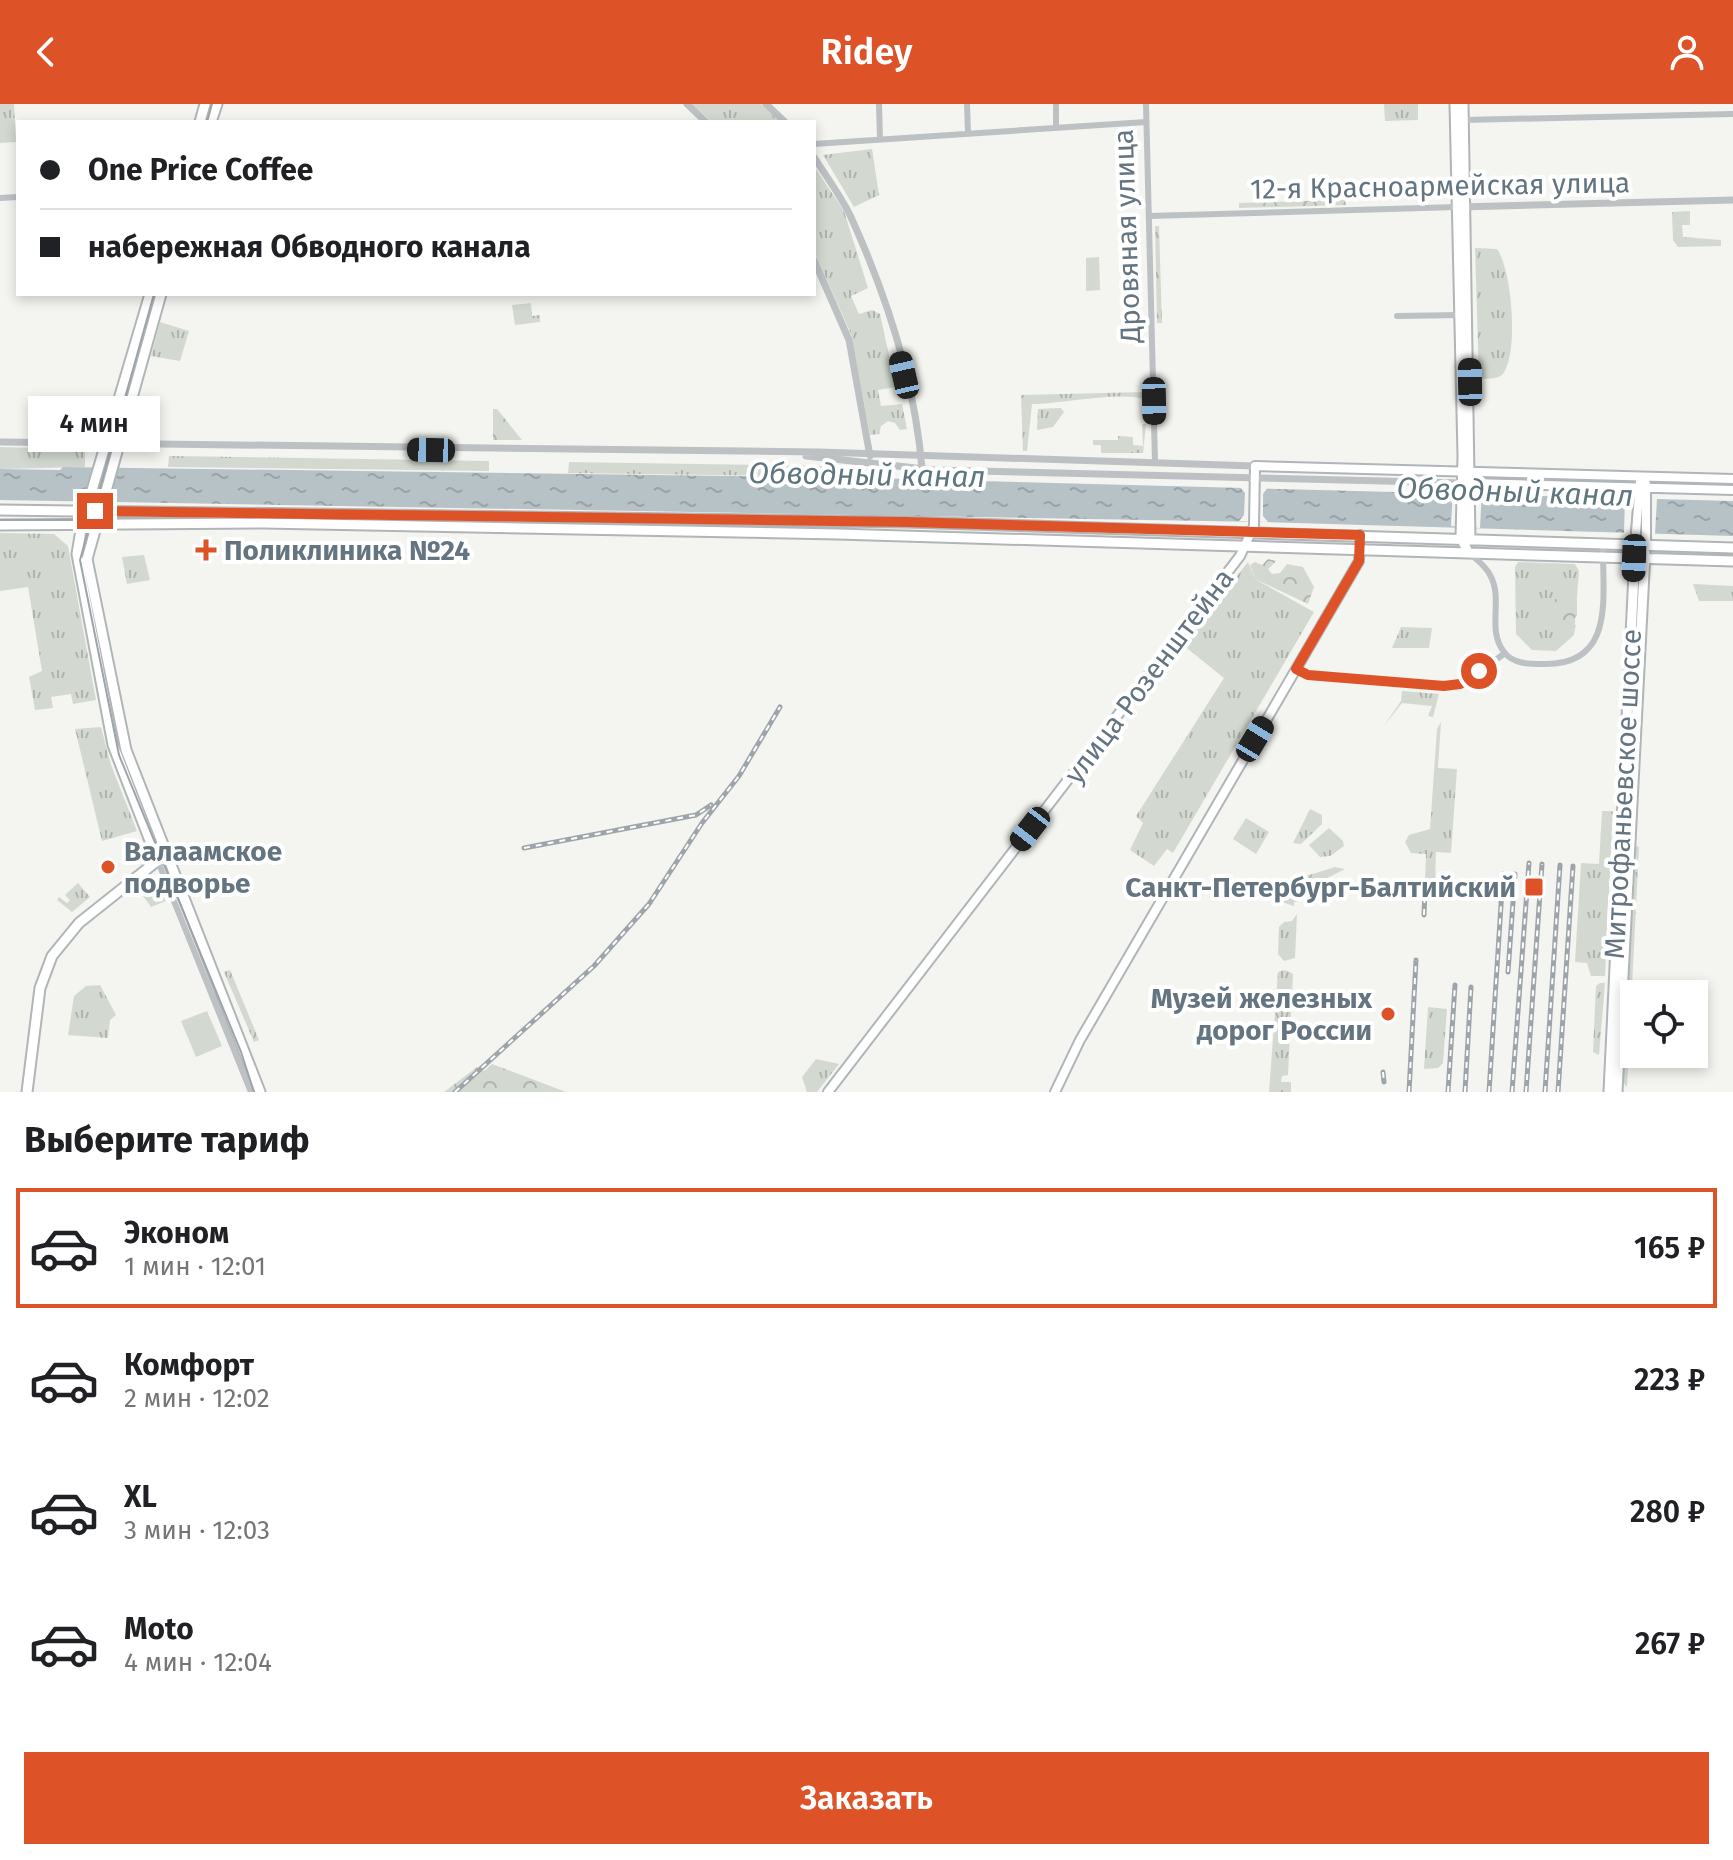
<!DOCTYPE html>
<html lang="ru">
<head>
<meta charset="utf-8">
<style>
	body { margin:0; font-family:"Fira Sans",sans-serif; background:#f2f2f2; color:#202124; height:100vh; display:flex; flex-direction:column; font-size:30px; white-space:nowrap }
	* { box-sizing:border-box; margin:0 }
	p { font-size:26px; color:#757577 }
	.icon { flex:none; width:44px; height:44px; fill:none; stroke:currentColor; stroke-width:2; stroke-linecap:round; stroke-linejoin:round }
	.map { position:relative; height:988px; overflow:hidden }
	.details { display:flex; flex-direction:column; background:#fff; flex:1 }
	.details>* { flex:none }
	.guide { position:absolute; left:16px; top:16px; width:800px; height:176px; border-radius:0px; box-shadow:0 4px 12px #0003; display:grid; align-content:center; height:176px; padding:0 24px; background:#fff }
	.fabs { position:absolute; left:1620px; top:876px; display:grid; gap:16px }
	.fabs a { display:grid; place-items:center; width:88px; height:88px; border-radius:0px; background:#fff; box-shadow:0 4px 12px #0003; font-size:40px }
	.end { position:absolute; width:36px; height:36px; margin:-18px; border:10px solid #de5227; background:#fff; box-shadow:0 0 0 4px #fff }
	.from { border-radius:50% }
	.bubble { position:absolute; height:56px; border-radius:0px; background:#fff; box-shadow:0 4px 12px #0003; font-size:26px; font-weight:600; line-height:56px; text-align:center }
	.car { position:absolute; width:24px; height:48px; margin:-24px -12px; border-radius:10px; box-shadow:0 0 6px 2px #0007; background:linear-gradient(#222 24%,#8ab4d8 0 40%,#222 0 76%,#8ab4d8 0 86%,#222 0) }
	.guide b { display:flex; align-items:center; gap:28px; height:76px; font-size:30px }
	.guide b+b { border-top:2px solid #e0e0e0 }
	.guide i { width:20px; height:20px; background:#202124 }
	ul { padding:0; list-style:none }
	li { display:flex; align-items:center; gap:24px; height:120px; margin:0 16px 12px; padding:0 8px; border:4px solid transparent; border-radius:0px }
	li div { flex:1 }
	li b { display:block; font-size:30px }
	li em { font-style:normal; font-weight:600 }
	li.active { border-color:#de5227 }
	li>.icon { width:72px; height:72px; stroke-width:1.5 }
	h2 { padding:0 24px; font-size:36px; line-height:96px }
	.cta { display:flex; gap:16px; margin-top:auto; padding:16px 24px }
	.cta a { flex:1; height:92px; border-radius:0px; background:#de5227; color:#fff; font-size:32px; font-weight:600; line-height:92px; text-align:center }
	header { display:flex; justify-content:space-between; align-items:center; height:104px; padding:0 24px; background:#de5227; color:#fff; font-size:36px; font-weight:600 }
	.map>svg:first-child { display:block }
</style>
</head>
<body>
<header><svg class="icon" aria-label="back" viewBox="0 0 24 24"><path d="M15 5l-7 7 7 7"/></svg>Ridey<svg class="icon" aria-label="person" viewBox="0 0 24 24"><circle cx="12" cy="8" r="4"/><path d="M4 21q1-7 8-7t8 7"/></svg></header>
<div class="map">
<svg width="1733" height="988" viewBox="0 0 1733 988">
	<defs>
		<pattern id="grass-tufts" width="24" height="20" patternUnits="userSpaceOnUse" patternTransform="scale(2)"><rect width="24" height="20" fill="#d3d9d0"/><path d="M3 7l-1-3M5 7V3M7 7l1-3M15 17l-1-3M17 17v-4M19 17l1-3" fill="none" stroke="#afb5ae"/></pattern>
		<pattern id="forest-crowns" width="20" height="18" patternUnits="userSpaceOnUse" patternTransform="scale(2)"><rect width="20" height="18" fill="#d3d9d0"/><path d="M2 6a3 3 0 1 1 6 0M12 15a3 3 0 1 1 6 0" fill="none" stroke="#afb5ae"/></pattern>
		<pattern id="water-ripples" width="26" height="14" patternUnits="userSpaceOnUse" patternTransform="scale(2)"><rect width="26" height="14" fill="#b7c2c7"/><path d="M2 4q2-2 4 0t4 0M15 11q2-2 4 0t4 0" fill="none" stroke="#98a2a7"/></pattern>
	</defs>
	<rect width="100%" height="100%" fill="#f4f4f0"/>
	<path fill="url(#grass-tufts)" d="M0,0H14L16,38L0,39Z
		M692,0H761L780,18H712Z
		M1384,0H1418V16L1385,17Z
		M872,45L879,91L854,103L823,51Z
		M814,62L844,107L868,184L851,192L859,210L872,206L880,210L896,283L878,286L881,302L902,300L907,325L900,326L895,319L888,317L881,322L879,330L870,331L851,230L814,147Z
		M1690,107V121H1682L1683,133L1721,136V142L1678,143L1673,136L1672,108Z
		M1155,122H1159L1162,219H1157Z
		M1475,144L1497,145C1512,166 1519,248 1503,270C1497,276 1486,274 1479,275Z
		M531,199L532,212L540,211V218L515,221L512,201Z
		M160,218L189,227L180,257L151,252Z
		M1145,288V296C1126,286 1059,300 1032,300L1027,347H1023L1021,291Z
		M1038,305L1061,304L1064,308L1053,323L1037,326Z
		M1142,320H1146L1143,349H1101V341H1093V336H1118V332L1133,333V341L1143,342Z
		M0,343L85,345V363L0,365Z
		M169,352L489,357V367L168,363Z
		M569,358L832,362L858,367L863,373L568,369Z
		M0,429L54,430L68,442L96,596L73,600L71,590L51,593L53,604L35,606L29,573L42,567L28,483L0,487Z
		M144,451L150,476L127,480L122,453Z
		M1248,458L1255,475L1314,508L1173,749L1167,745L1154,762L1130,746L1143,719L1136,712L1224,574L1183,541Z
		M1518,458L1575,460L1579,467L1574,531L1556,547L1532,546L1516,530L1515,463Z
		M1693,480L1733,482V497H1699Z
		M1401,523L1432,524L1429,544H1392Z
		M1402,587L1439,590L1433,613L1428,612L1432,602L1402,599L1383,623L1401,597Z
		M1441,618L1438,664L1457,665L1451,749L1436,748L1435,778L1425,777L1426,750L1411,749L1405,738L1409,731L1430,725L1437,625Z
		M101,623L111,661L137,727L102,737L75,625Z
		M1310,705L1322,711V720L1301,740L1293,739Z
		M1602,707H1613L1605,872H1591L1587,859L1575,858L1581,759L1599,760Z
		M1246,714L1269,728L1256,750L1233,735Z
		M1329,724L1343,737L1344,742L1330,752L1320,753L1309,741Z
		M1636,742L1639,743L1627,983L1623,979Z
		M1335,763L1345,765L1300,788L1299,797L1294,798V802L1282,798V784L1287,778Z
		M78,779L90,793L72,808L57,796L59,793L67,799L70,796L65,791Z
		M1297,810L1295,854L1284,857L1278,850L1279,823L1284,818L1292,817Z
		M230,866L259,936L254,938L224,868Z
		M1285,866L1293,870L1288,971L1282,972L1281,978H1291V988H1269L1278,868Z
		M1600,879H1605L1599,951L1593,948L1596,882Z
		M100,881L116,911L110,916L108,934L68,931L74,892L86,882Z
		M1428,903L1447,905L1443,959L1438,964L1424,965Z
		M816,955L839,960L817,988H807L802,973Z"/>
	<path fill="url(#forest-crowns)" d="M1345,96L1346,101L1239,104V99Z
		M493,305H497L522,336H493Z
		M1268,455L1276,457L1268,465L1272,470L1280,469L1287,460L1303,463L1314,483L1308,500L1255,475L1250,461L1255,458L1262,461Z
		M1555,495L1577,496V512L1569,515L1571,520L1576,521L1574,529L1559,522L1560,513L1552,500Z
		M155,772L166,797L151,803L138,785Z
		M492,960L566,988H444L477,963L484,967Z"/>
	<path fill="#d3d9d0" d="M1099,153L1100,186L1086,187V154Z
		M207,907L222,942L196,953L181,917Z"/>
	<path fill="url(#water-ripples)" d="M63,363L870,374L1733,397V432L1263,418L0,396V365L60,366Z"/>
	<path fill="#f4f4f0" d="M1240,383H1268L1263,390V412L1268,418L1239,417L1244,411L1245,389Z
		M1453,385L1482,386L1480,424L1451,422Z
		M1625,394L1657,395L1655,430L1632,429L1633,396L1630,429H1624Z"/>
	<g fill="none" stroke-linecap="round" stroke-linejoin="round">
		<defs>
			<path id="secondary" d="M1471,379L1733,386
				M1635,441L1640,378
				M1646,441V380
				M828,988L1240,452L1254,422L1255,362L1733,375
				M1055,988L1080,936L1359,457L1360,431"/>
			<path id="primary" d="M1455,0L1463,352L1461,434L1468,448
				M1463,0L1470,436
				M200,18L205,0
				M211,18L217,0
				M150,190L82,420L77,450L113,641L157,755
				M161,190L87,455L126,646L260,988
				M0,406L907,418L1733,444
				M0,421L264,419L838,430L1733,457
				M27,988L40,884L52,852L79,819L162,753
				M1609,988L1635,448
				M1617,988L1645,449"/>
		</defs>
		<use href="#secondary" stroke="#afb5b9" stroke-width="12"/>
		<use href="#primary" stroke="#b0b5b8" stroke-width="13"/>
		<path stroke="#bdc1c4" stroke-width="6" d="M879,0L880,35
			M967,0L968,29
			M1056,0V24
			M1146,0L1155,358
			M1463,16L1733,10
			M814,40L1146,18
			M0,94L18,93
			M1149,112L1457,103
			M1397,212L1462,211
			M1469,449C1476,455 1486,462 1490,471C1504,495 1486,525 1504,548C1513,560 1529,560 1543,560C1617,562 1602,491 1603,440
			M1296,565L1308,571L1454,582L1466,578L1505,549
			M157,755L251,988"/>
		<path stroke="#bdc1c4" stroke-width="7" d="M687,0L706,18
			M766,0L785,18
			M814,53C826,72 840,91 850,111C886,190 915,278 922,365
			M1459,103L1733,96
			M814,156L849,236L870,352
			M0,338L819,348L1255,362
			M806,352L934,366L1465,379"/>
		<use href="#secondary" stroke="#fff" stroke-width="8"/>
		<use href="#primary" stroke="#fff" stroke-width="9"/>
		<path stroke="#9ea5aa" stroke-width="2" d="M207,18L212,0
			M154,190L80,456L119,651L241,948L254,988
			M0,416H72L92,405"/>
		<defs>
			<path id="rail" d="M524,744L696,711L711,701
				M1424,811L1425,786
				M1508,868L1515,770
				M1383,968L1384,978
				M455,988L594,862L649,800L702,719L739,672L780,603
				M1409,988L1416,856
				M1448,988L1455,881
				M1465,988L1471,883
				M1489,988L1503,770
				M1512,988L1529,759
				M1526,988L1542,760
				M1545,988L1560,761
				M1558,988L1573,762"/>
		</defs>
		<use href="#rail" stroke="#9ea5aa" stroke-width="5"/>
		<use href="#rail" stroke="#fff" stroke-width="2" stroke-dasharray="6" stroke-linecap="butt"/>
	</g>
	<g fill="none" stroke-linecap="round" stroke-linejoin="round">
		<path stroke="#de5227" stroke-width="10" d="M95,407L907,418L1360,431L1359,457L1296,565L1308,571L1444,582L1460,580L1479,567"/>
	</g>
	<g fill="#de5227" stroke="#fff" stroke-width="3">
		<path d="M202 434h8v8h8v8h-8v8h-8v-8h-8v-8h8z"/>
		<circle cx="108" cy="763" r="8"/>
		<rect x="1524" y="773" width="20" height="20" rx="4"/>
		<circle cx="1388" cy="910" r="8"/>
	</g>
	<g text-anchor="middle" dominant-baseline="central" stroke-width="8" stroke-linejoin="round" paint-order="stroke">
		<g font-size="28" fill="#647481" stroke="#fff">
			<text transform="translate(1440 82) rotate(-1)">12-я Красноармейская улица</text>
			<text transform="translate(1127 132) rotate(-92)">Дровяная улица</text>
			<text transform="translate(1149 572) rotate(-53)">улица Розенштейна</text>
			<text transform="translate(1623 690) rotate(-87)">Митрофаньевское шоссе</text>
		</g>
		<g font-size="28" font-weight="bold" fill="#647481" stroke="#fff" text-anchor="start">
			<text x="224" y="446">Поликлиника №24</text>
			<text x="124" y="747">Валаамское<tspan x="124" dy="32">подворье</tspan></text>
			<text x="1516" y="783" text-anchor="end">Санкт-Петербург-Балтийский</text>
			<text x="1372" y="894" text-anchor="end">Музей железных<tspan x="1372" dy="32">дорог России</tspan></text>
		</g>
		<g font-size="30" font-style="italic" fill="#5f767f" stroke="#fff">
			<text transform="translate(867 371) rotate(1)">Обводный канал</text>
			<text transform="translate(1515 388) rotate(2)">Обводный канал</text>
		</g>
	</g>
</svg>
<div class="fabs">
<a><svg class="icon" aria-label="locate" viewBox="0 0 24 24"><circle cx="12" cy="12" r="6"/><path d="M12 2v4M12 18v4M2 12h4M18 12h4"/></svg></a>
</div>
<i class="end from" style="left:1479px;top:567px"></i>
<i class="end" style="left:95px;top:407px"></i>
<div class="bubble" style="left:28px;top:292px;width:132px">4 мин</div>
<i class="car" style="left:904px;top:271px;rotate:347deg"></i>
<i class="car" style="left:1470px;top:278px;rotate:359deg"></i>
<i class="car" style="left:1154px;top:297px;rotate:179deg"></i>
<i class="car" style="left:431px;top:346px;rotate:271deg"></i>
<i class="car" style="left:1634px;top:454px;rotate:182deg"></i>
<i class="car" style="left:1255px;top:635px;rotate:31deg"></i>
<i class="car" style="left:1030px;top:725px;rotate:218deg"></i>
<div class="guide">
<b><i class="from"></i>One Price Coffee</b>
<b><i></i>набережная Обводного канала</b>
</div>
</div>
<section class="details">
<h2>Выберите тариф</h2>
<ul>
<li class="active"><svg class="icon" aria-label="car" viewBox="0 0 24 24"><path d="M5 17H2v-5l4-1 3-4h7l3 4 3 1v5h-3M9 17h6M6 11h13"/><circle cx="7" cy="17" r="2"/><circle cx="17" cy="17" r="2"/></svg><div><b>Эконом</b><p>1 мин · 12:01</p></div><em>165 ₽</em></li>
<li><svg class="icon" aria-label="car" viewBox="0 0 24 24"><path d="M5 17H2v-5l4-1 3-4h7l3 4 3 1v5h-3M9 17h6M6 11h13"/><circle cx="7" cy="17" r="2"/><circle cx="17" cy="17" r="2"/></svg><div><b>Комфорт</b><p>2 мин · 12:02</p></div><em>223 ₽</em></li>
<li><svg class="icon" aria-label="car" viewBox="0 0 24 24"><path d="M5 17H2v-5l4-1 3-4h7l3 4 3 1v5h-3M9 17h6M6 11h13"/><circle cx="7" cy="17" r="2"/><circle cx="17" cy="17" r="2"/></svg><div><b>XL</b><p>3 мин · 12:03</p></div><em>280 ₽</em></li>
<li><svg class="icon" aria-label="car" viewBox="0 0 24 24"><path d="M5 17H2v-5l4-1 3-4h7l3 4 3 1v5h-3M9 17h6M6 11h13"/><circle cx="7" cy="17" r="2"/><circle cx="17" cy="17" r="2"/></svg><div><b>Moto</b><p>4 мин · 12:04</p></div><em>267 ₽</em></li>
</ul>
<div class="cta"><a>Заказать</a></div>
</section>
</body>
</html>
